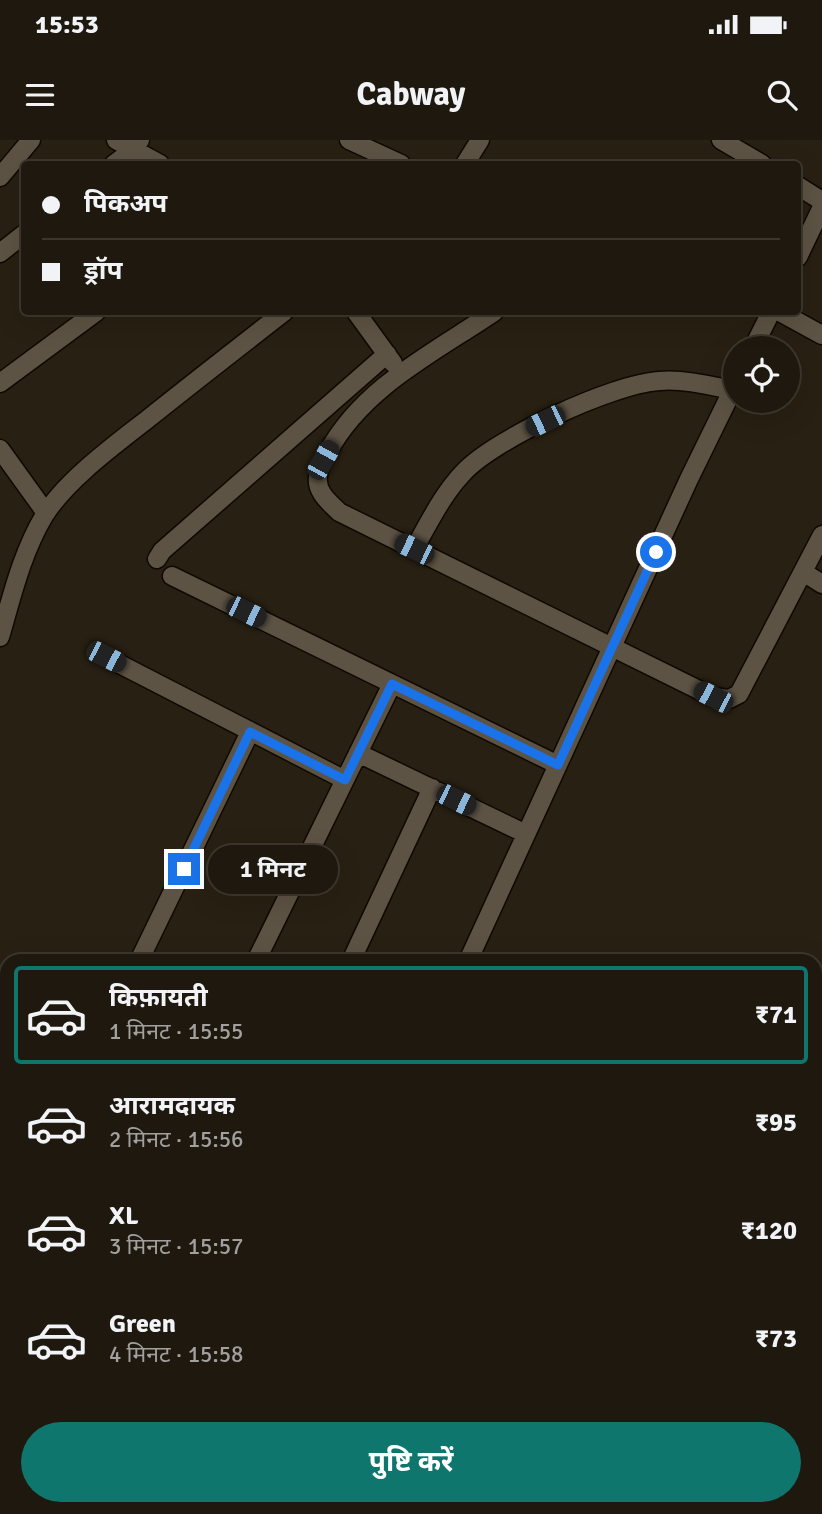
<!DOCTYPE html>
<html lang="hi">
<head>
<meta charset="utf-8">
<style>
	body { margin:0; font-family:Signika,"Noto Sans Devanagari",sans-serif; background:#2b251c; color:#f1f3f6; height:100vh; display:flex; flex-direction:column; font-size:26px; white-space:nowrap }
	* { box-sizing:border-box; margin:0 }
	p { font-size:23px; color:#a1a09e }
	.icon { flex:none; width:38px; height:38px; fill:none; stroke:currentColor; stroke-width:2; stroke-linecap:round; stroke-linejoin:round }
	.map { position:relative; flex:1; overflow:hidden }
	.side { position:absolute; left:0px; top:814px; width:822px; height:562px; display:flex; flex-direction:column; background:#1e180e; border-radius:21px 21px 0 0; box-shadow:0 7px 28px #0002,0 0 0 2px #3c372e }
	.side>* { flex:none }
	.hud { position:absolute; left:21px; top:21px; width:780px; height:154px; border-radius:7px; box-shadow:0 7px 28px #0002,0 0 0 2px #3c372e; display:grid; align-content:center; height:154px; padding:0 21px; background:#1e180e }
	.fabs { position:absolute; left:723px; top:196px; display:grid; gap:14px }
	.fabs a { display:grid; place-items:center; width:77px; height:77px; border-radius:50%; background:#1e180e; box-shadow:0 7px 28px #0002,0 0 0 2px #3c372e; font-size:35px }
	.end { position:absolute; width:32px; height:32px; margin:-16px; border:9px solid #1a73e8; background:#fff; box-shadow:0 0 0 4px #fff }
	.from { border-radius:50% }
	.bubble { position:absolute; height:49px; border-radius:24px; background:#1e180e; box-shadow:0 7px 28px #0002,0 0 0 2px #3c372e; font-size:23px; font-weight:700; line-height:49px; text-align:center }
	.car { position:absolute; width:21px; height:42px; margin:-21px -10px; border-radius:9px; box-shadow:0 0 5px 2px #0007; background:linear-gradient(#222 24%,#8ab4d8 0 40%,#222 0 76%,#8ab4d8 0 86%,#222 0) }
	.hud b { display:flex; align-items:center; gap:24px; height:66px; font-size:26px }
	.hud b+b { border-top:2px solid #3c372e }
	.hud i { width:18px; height:18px; background:#f1f3f6 }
	ul { padding:12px 0 0; list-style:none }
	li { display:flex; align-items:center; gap:21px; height:98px; margin:0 14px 10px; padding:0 7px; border:4px solid transparent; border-radius:7px }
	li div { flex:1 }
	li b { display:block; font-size:26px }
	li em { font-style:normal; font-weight:700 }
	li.selected { border-color:#0f766e }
	li>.icon { width:63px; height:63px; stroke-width:1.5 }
	.primary-button { display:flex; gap:14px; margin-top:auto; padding:14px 21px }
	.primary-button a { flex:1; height:80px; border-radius:42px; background:#0f766e; color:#fff; font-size:28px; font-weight:700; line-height:80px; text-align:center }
	.status { display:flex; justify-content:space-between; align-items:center; height:49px; padding:0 35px; background:#1e180e; direction:ltr }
	.status svg { height:19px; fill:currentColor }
	header { display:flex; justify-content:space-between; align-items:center; height:91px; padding:0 21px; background:#1e180e; font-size:32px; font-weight:700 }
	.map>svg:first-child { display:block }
</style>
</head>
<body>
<div class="status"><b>15:53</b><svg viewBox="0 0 49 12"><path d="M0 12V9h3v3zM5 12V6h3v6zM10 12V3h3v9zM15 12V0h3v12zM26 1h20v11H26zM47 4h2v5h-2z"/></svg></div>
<header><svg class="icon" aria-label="menu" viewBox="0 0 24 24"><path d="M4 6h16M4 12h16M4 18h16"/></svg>Cabway<svg class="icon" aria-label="search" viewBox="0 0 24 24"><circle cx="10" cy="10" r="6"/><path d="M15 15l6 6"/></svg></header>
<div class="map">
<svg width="822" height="1374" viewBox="0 0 822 1374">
	<rect width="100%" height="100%" fill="#282012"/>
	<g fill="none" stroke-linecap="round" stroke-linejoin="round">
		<defs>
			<path id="street" d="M116,0L160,24
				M349,0L401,24
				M721,0L762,24
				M114,24L133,10L140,0
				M465,24L480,0
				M0,37L31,0
				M798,46L822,61
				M0,113L24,94
				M798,117L822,67
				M356,172L393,223
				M494,172C435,212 363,247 328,312C324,319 318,329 318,337C316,352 329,362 339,372L713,557L729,559L739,554L822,395
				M780,172L822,195
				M753,208L771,172
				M0,243L96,172
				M0,309L46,373
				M414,409C429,383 442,355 463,333C494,299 612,244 659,241C684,239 708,245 732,250
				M157,419L162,411L387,214
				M803,432L822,444
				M172,436L558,625
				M0,497C12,456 22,413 44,376C66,340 116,304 149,278C194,242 239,207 284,172
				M106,517L345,640
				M358,613L526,694
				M139,821L250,592
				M256,821L392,544
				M351,821L432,648
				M468,821L689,339L735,245"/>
			<path id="highway" d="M0,890L7,892
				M0,922L7,925
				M816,1173L822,1176
				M816,1202L822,1204"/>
		</defs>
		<use href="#street" stroke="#110901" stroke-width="21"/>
		<use href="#highway" stroke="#110901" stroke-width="24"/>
		<use href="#street" stroke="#5d5344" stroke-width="18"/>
		<use href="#highway" stroke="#bf9f29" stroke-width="21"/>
	</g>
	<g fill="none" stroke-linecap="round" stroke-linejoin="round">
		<path stroke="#1a73e8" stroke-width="9" d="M184,729L250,592L345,640L392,544L558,625L656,412"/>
	</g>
</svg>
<div class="fabs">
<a><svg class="icon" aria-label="locate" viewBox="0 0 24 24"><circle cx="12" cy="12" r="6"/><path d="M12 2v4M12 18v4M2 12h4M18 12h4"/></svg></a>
</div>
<i class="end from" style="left:656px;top:412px"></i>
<i class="end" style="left:184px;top:729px"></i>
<div class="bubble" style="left:208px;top:705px;width:130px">1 मिनट</div>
<i class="car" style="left:545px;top:281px;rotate:244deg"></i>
<i class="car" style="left:323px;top:320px;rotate:29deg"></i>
<i class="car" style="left:414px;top:409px;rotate:296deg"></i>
<i class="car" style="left:246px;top:472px;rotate:116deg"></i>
<i class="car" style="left:106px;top:517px;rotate:117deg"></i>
<i class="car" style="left:713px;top:557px;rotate:297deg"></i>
<i class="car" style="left:456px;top:660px;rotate:116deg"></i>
<div class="hud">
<b><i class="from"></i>पिकअप</b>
<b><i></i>ड्रॉप</b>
</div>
<section class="side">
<ul>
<li class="selected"><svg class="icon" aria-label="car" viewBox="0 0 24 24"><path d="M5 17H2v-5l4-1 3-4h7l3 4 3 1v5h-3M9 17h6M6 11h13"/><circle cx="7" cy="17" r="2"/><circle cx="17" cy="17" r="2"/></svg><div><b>किफ़ायती</b><p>1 मिनट · 15:55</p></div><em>₹71</em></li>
<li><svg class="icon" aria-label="car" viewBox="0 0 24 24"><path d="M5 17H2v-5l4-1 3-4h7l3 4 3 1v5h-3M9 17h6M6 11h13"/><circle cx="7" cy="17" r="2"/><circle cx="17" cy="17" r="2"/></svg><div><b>आरामदायक</b><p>2 मिनट · 15:56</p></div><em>₹95</em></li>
<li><svg class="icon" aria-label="car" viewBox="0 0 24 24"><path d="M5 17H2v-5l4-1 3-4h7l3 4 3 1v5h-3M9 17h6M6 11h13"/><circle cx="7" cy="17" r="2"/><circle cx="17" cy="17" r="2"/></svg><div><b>XL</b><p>3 मिनट · 15:57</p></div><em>₹120</em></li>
<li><svg class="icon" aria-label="car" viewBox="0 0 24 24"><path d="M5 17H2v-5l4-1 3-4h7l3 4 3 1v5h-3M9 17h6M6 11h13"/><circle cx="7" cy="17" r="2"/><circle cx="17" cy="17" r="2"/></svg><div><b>Green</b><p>4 मिनट · 15:58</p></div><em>₹73</em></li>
</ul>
<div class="primary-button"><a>पुष्टि करें</a></div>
</section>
</div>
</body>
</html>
